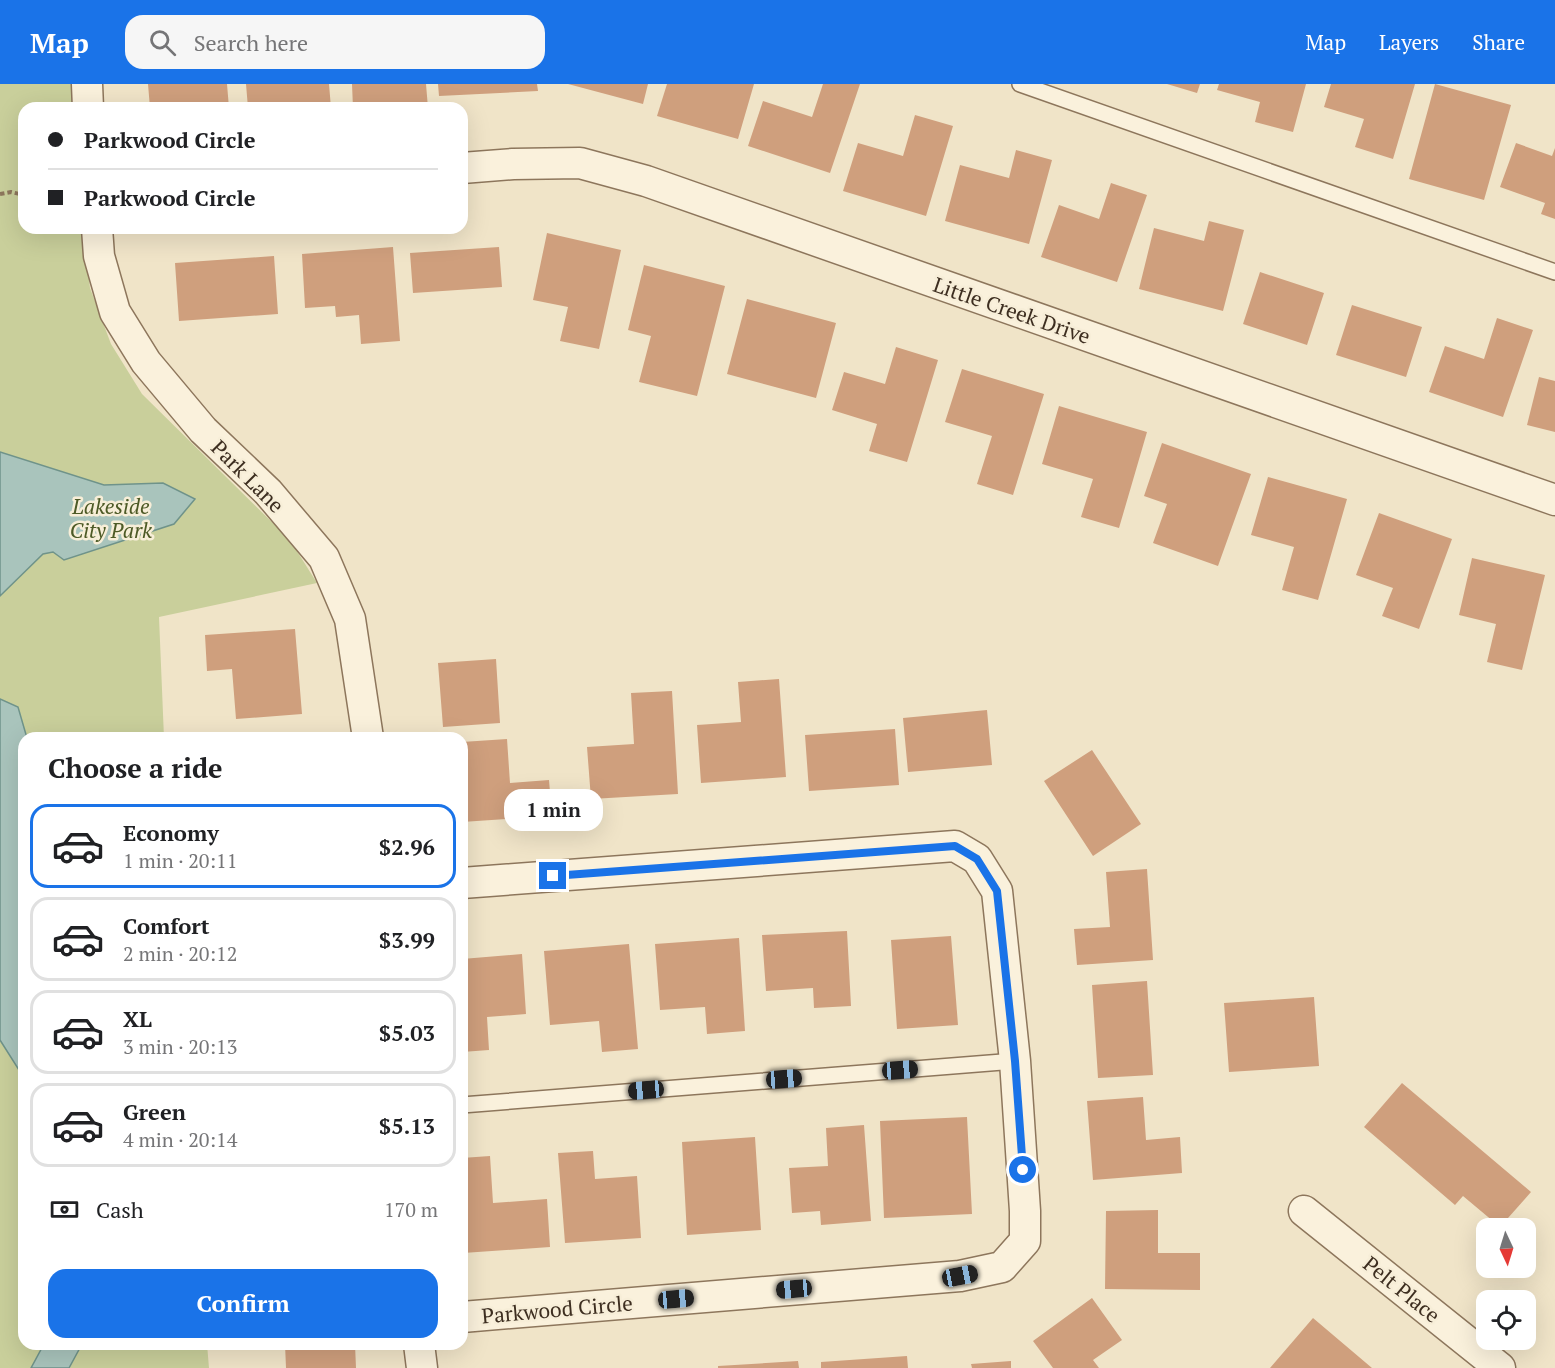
<!DOCTYPE html>
<html lang="en">
<head>
<meta charset="utf-8">
<style>
	body { margin:0; font-family:"PT Serif",serif; background:#f6f6f6; color:#202124; height:100vh; display:flex; flex-direction:column; font-size:22px; white-space:nowrap }
	* { box-sizing:border-box; margin:0 }
	p { font-size:20px; color:#757577 }
	.icon { flex:none; width:33px; height:33px; fill:none; stroke:currentColor; stroke-width:2; stroke-linecap:round; stroke-linejoin:round }
	.map { position:relative; flex:1; overflow:hidden }
	.side { position:absolute; left:18px; top:648px; width:450px; height:618px; display:flex; flex-direction:column; background:#fff; border-radius:18px; box-shadow:0 6px 24px #0002 }
	.side>* { flex:none }
	.banner { position:absolute; left:18px; top:18px; width:450px; height:132px; border-radius:18px; box-shadow:0 6px 24px #0002; display:grid; align-content:center; height:132px; padding:0 30px; background:#fff }
	.needle { width:39px; rotate:176deg }
	.buttons { position:absolute; left:1476px; top:1134px; display:grid; gap:12px }
	.buttons a { display:grid; place-items:center; width:60px; height:60px; border-radius:12px; background:#fff; box-shadow:0 6px 24px #0002; font-size:30px }
	.end { position:absolute; width:27px; height:27px; margin:-14px; border:8px solid #1a73e8; background:#fff; box-shadow:0 0 0 3px #fff }
	.from { border-radius:50% }
	.bubble { position:absolute; height:42px; border-radius:18px; background:#fff; box-shadow:0 6px 24px #0002; font-size:20px; font-weight:700; line-height:42px; text-align:center }
	.car { position:absolute; width:18px; height:36px; margin:-18px -9px; border-radius:8px; box-shadow:0 0 4px 2px #0007; background:linear-gradient(#222 24%,#8ab4d8 0 40%,#222 0 76%,#8ab4d8 0 86%,#222 0) }
	.banner b { display:flex; align-items:center; gap:21px; height:57px; font-size:22px }
	.banner b+b { border-top:2px solid #e0e0e0 }
	.banner i { width:15px; height:15px; background:#202124 }
	ul { padding:0; list-style:none }
	li { display:flex; align-items:center; gap:18px; height:84px; margin:0 12px 9px; padding:0 18px; border:3px solid #e0e0e0; border-radius:18px }
	li div { flex:1 }
	li b { display:block; font-size:22px }
	li em { font-style:normal; font-weight:700 }
	li.active { border-color:#1a73e8 }
	li>.icon { width:54px; height:54px; stroke-width:1.5 }
	h2 { padding:0 30px; font-size:27px; line-height:72px }
	.pay { display:flex; align-items:center; gap:15px; height:66px; padding:0 30px; font-size:22px }
	.pay p { margin-inline-start:auto }
	.button { display:flex; gap:12px; margin-top:auto; padding:12px 30px }
	.button a { flex:1; height:69px; border-radius:18px; background:#1a73e8; color:#fff; font-size:24px; font-weight:700; line-height:69px; text-align:center }
	header { display:flex; align-items:center; gap:36px; box-sizing:border-box; height:84px; padding:0 30px; background:#1a73e8; color:#fff }
	header strong { font-size:28px }
	nav { display:flex; gap:33px; margin-inline-start:auto; font-size:21px }
	.search { width:420px; height:54px; background:#f6f6f6; display:flex; align-items:center; gap:15px; box-sizing:border-box; padding:0 21px; border-radius:18px; color:#757577; font-size:22px }
	.map>svg:first-child { display:block }
</style>
</head>
<body>
<header>
<strong>Map</strong>
<div class="search"><svg class="icon" aria-label="search" viewBox="0 0 24 24"><circle cx="10" cy="10" r="6"/><path d="M15 15l6 6"/></svg>Search here</div>
<nav><a>Map</a><a>Layers</a><a>Share</a></nav>
</header>
<div class="map">
<svg width="1555" height="1284" viewBox="0 0 1555 1284">
	<rect width="100%" height="100%" fill="#f0e4c8"/>
	<path fill="#c9cf9b" d="M0,0H73L74,24H24V144H83L90,204L111,260L142,310L290,456L317,499L159,533L164,654H24V1260H207L209,1284H0Z"/>
	<path fill="#a9c4bc" stroke="#6f938a" stroke-width="1.5" d="M0,368L104,401L163,399L195,415L174,440L64,476L53,468L43,470L0,512Z
		M0,615L18,623L27,654H24V994L0,956Z
		M44,1260H82L69,1284H31Z"/>
	<path fill="#cf9f7d" d="M148,0H227L229,24H150Z
		M246,0H329L331,24H248Z
		M352,0H426L428,24H353Z
		M438,0H537L538,7L439,12Z
		M568,0H648L643,20Z
		M667,0H754L738,55L657,32Z
		M823,0H860L830,89L748,62L763,17L812,33Z
		M1167,0H1200L1197,9Z
		M1219,0H1306L1293,48L1255,38L1260,18L1217,6Z
		M1331,0H1415L1393,75L1355,63L1364,35L1324,23Z
		M1435,0L1511,21L1484,116L1409,95Z
		M915,31L953,42L926,132L843,107L858,59L903,72Z
		M1516,59L1552,72L1555,64V135L1541,130L1545,119L1500,103Z
		M1016,66L1052,76L1029,160L945,137L960,81L1009,94Z
		M1111,99L1147,111L1117,198L1041,173L1059,121L1099,135Z
		M1209,137L1244,146L1223,227L1139,205L1154,144L1204,157Z
		M547,149L621,166L599,265L560,257L568,223L533,216Z
		M393,163L400,257L361,260L359,231L336,233L335,222L305,224L302,170Z
		M499,163L502,203L413,209L410,169Z
		M274,172L278,230L179,237L175,179Z
		M644,181L725,202L697,312L639,298L651,252L628,246Z
		M1260,188L1324,209L1307,261L1243,240Z
		M747,215L836,239L816,314L727,290Z
		M1352,221L1422,243L1406,293L1336,271Z
		M1497,234L1533,246L1503,333L1429,308L1445,262L1484,275Z
		M896,263L938,276L907,378L869,367L877,340L832,326L844,288L885,300Z
		M962,285L1044,310L1013,411L977,400L992,352L945,338Z
		M1539,293L1555,297V348L1527,341Z
		M1059,322L1147,348L1119,444L1081,433L1093,395L1042,380Z
		M1162,359L1251,390L1218,482L1153,459L1167,420L1144,412Z
		M1268,393L1347,415L1318,516L1282,506L1294,463L1251,451Z
		M1379,429L1452,455L1419,545L1382,532L1393,504L1356,491Z
		M1472,474L1545,491L1522,586L1487,578L1496,540L1459,531Z
		M295,545L302,630L236,635L232,585L207,587L205,551Z
		M496,575L500,639L443,643L438,579Z
		M779,595L786,693L701,699L697,641L741,638L738,598Z
		M672,607L678,710L591,715L587,663L634,660L631,609Z
		M987,626L992,681L908,688L903,634Z
		M895,645L899,701L809,707L805,651Z
		M507,655L510,699L549,696L552,732L462,738V658Z
		M1092,666L1141,740L1093,772L1044,697Z
		M1147,785L1153,876L1077,881L1074,845L1110,843L1106,788Z
		M847,847L851,922L814,924L813,904L766,907L762,851Z
		M951,852L958,941L897,945L891,856Z
		M739,854L745,947L707,950L705,923L660,926L655,860Z
		M629,860L638,965L602,968L599,937L550,941L544,867Z
		M522,870L526,930L487,933L489,966L462,968V875Z
		M1147,897L1153,991L1098,994L1092,901Z
		M1314,913L1319,982L1229,988L1224,919Z
		M1402,999L1531,1108L1500,1143L1463,1112L1455,1121L1364,1043Z
		M1143,1013L1146,1056L1180,1053L1182,1089L1093,1096L1087,1017Z
		M967,1033L972,1130L884,1134L880,1037Z
		M864,1041L871,1137L821,1141L820,1127L792,1129L789,1084L828,1082L826,1044Z
		M755,1053L761,1146L687,1151L682,1058Z
		M593,1067L595,1095L637,1092L641,1154L565,1159L558,1069Z
		M490,1072L493,1119L547,1115L550,1163L463,1169L462,1074Z
		M1158,1126V1169H1200V1206L1105,1205L1106,1127Z
		M1092,1214L1122,1256L1093,1276L1099,1284H1053L1033,1257Z
		M1313,1234L1372,1284H1270Z
		M285,1260H355L356,1284H286Z
		M907,1272L908,1284H821V1278Z
		M798,1277L799,1284H718V1282Z
		M1011,1277V1284H972L971,1280Z"/>
	<g fill="none" stroke-linecap="round" stroke-linejoin="round">
		<defs>
			<path id="lane" d="M1020,0L1555,188
				M462,1021L1015,977"/>
			<path id="street" d="M87,0L88,24
				M462,84L513,80L580,79L646,97L1555,416
				M97,144L99,172L115,228L146,278L203,346L268,408L324,474L350,535L368,654
				M462,799L955,762L977,775L997,807L1015,977L1025,1127V1157L1002,1183L960,1192L462,1233
				M1304,1127L1500,1284
				M419,1260L422,1284"/>
		</defs>
		<use href="#lane" stroke="#8d765c" stroke-width="18"/>
		<use href="#street" stroke="#8d765c" stroke-width="33"/>
		<path stroke="#8d765c" stroke-width="4" stroke-dasharray="4.5 3" stroke-linecap="butt" d="M0,110L11,108L24,111"/>
		<use href="#lane" stroke="#faf1dc" stroke-width="15"/>
		<use href="#street" stroke="#faf1dc" stroke-width="30"/>
	</g>
	<g fill="none" stroke-linecap="round" stroke-linejoin="round">
		<path stroke="#1a73e8" stroke-width="8" d="M553,792L955,762L977,775L997,807L1015,977L1023,1086"/>
	</g>
	<g text-anchor="middle" dominant-baseline="central" stroke-width="5" stroke-linejoin="round" paint-order="stroke">
		<g font-size="21" fill="#3d2e20" stroke="#f7eed8">
			<text transform="translate(1012 226) rotate(19)">Little Creek Drive</text>
			<text transform="translate(248 392) rotate(45)">Park Lane</text>
			<text transform="translate(1402 1205) rotate(39)">Pelt Place</text>
			<text transform="translate(557 1225) rotate(-5)">Parkwood Circle</text>
		</g>
		<g font-size="21" font-style="italic" fill="#4d5a26" stroke="#f7eed8">
			<text x="111" y="422">Lakeside<tspan x="111" dy="24">City Park</tspan></text>
		</g>
	</g>
</svg>
<div class="buttons">
<a><svg class="needle" viewBox="-14 -14 28 28"><path d="M0-13l5 13h-10z" fill="#e53935"/><path d="M0 13l5-13h-10z" fill="#757577"/></svg></a>
<a><svg class="icon" aria-label="locate" viewBox="0 0 24 24"><circle cx="12" cy="12" r="6"/><path d="M12 2v4M12 18v4M2 12h4M18 12h4"/></svg></a>
</div>
<i class="end from" style="left:1023px;top:1086px"></i>
<i class="end" style="left:553px;top:792px"></i>
<div class="bubble" style="left:504px;top:705px;width:99px">1 min</div>
<i class="car" style="left:900px;top:986px;rotate:86deg"></i>
<i class="car" style="left:784px;top:995px;rotate:86deg"></i>
<i class="car" style="left:646px;top:1006px;rotate:265deg"></i>
<i class="car" style="left:960px;top:1192px;rotate:79deg"></i>
<i class="car" style="left:794px;top:1205px;rotate:265deg"></i>
<i class="car" style="left:676px;top:1215px;rotate:85deg"></i>
<div class="banner">
<b><i class="from"></i>Parkwood Circle</b>
<b><i></i>Parkwood Circle</b>
</div>
<section class="side">
<h2>Choose a ride</h2>
<ul>
<li class="active"><svg class="icon" aria-label="car" viewBox="0 0 24 24"><path d="M5 17H2v-5l4-1 3-4h7l3 4 3 1v5h-3M9 17h6M6 11h13"/><circle cx="7" cy="17" r="2"/><circle cx="17" cy="17" r="2"/></svg><div><b>Economy</b><p>1 min · 20:11</p></div><em>$2.96</em></li>
<li><svg class="icon" aria-label="car" viewBox="0 0 24 24"><path d="M5 17H2v-5l4-1 3-4h7l3 4 3 1v5h-3M9 17h6M6 11h13"/><circle cx="7" cy="17" r="2"/><circle cx="17" cy="17" r="2"/></svg><div><b>Comfort</b><p>2 min · 20:12</p></div><em>$3.99</em></li>
<li><svg class="icon" aria-label="car" viewBox="0 0 24 24"><path d="M5 17H2v-5l4-1 3-4h7l3 4 3 1v5h-3M9 17h6M6 11h13"/><circle cx="7" cy="17" r="2"/><circle cx="17" cy="17" r="2"/></svg><div><b>XL</b><p>3 min · 20:13</p></div><em>$5.03</em></li>
<li><svg class="icon" aria-label="car" viewBox="0 0 24 24"><path d="M5 17H2v-5l4-1 3-4h7l3 4 3 1v5h-3M9 17h6M6 11h13"/><circle cx="7" cy="17" r="2"/><circle cx="17" cy="17" r="2"/></svg><div><b>Green</b><p>4 min · 20:14</p></div><em>$5.13</em></li>
</ul>
<div class="pay"><svg class="icon" aria-label="cash" viewBox="0 0 24 24"><path d="M3 7h18v10H3z"/><circle cx="12" cy="12" r="2"/></svg>Cash<p>170 m</p></div>
<div class="button"><a>Confirm</a></div>
</section>
</div>
</body>
</html>
